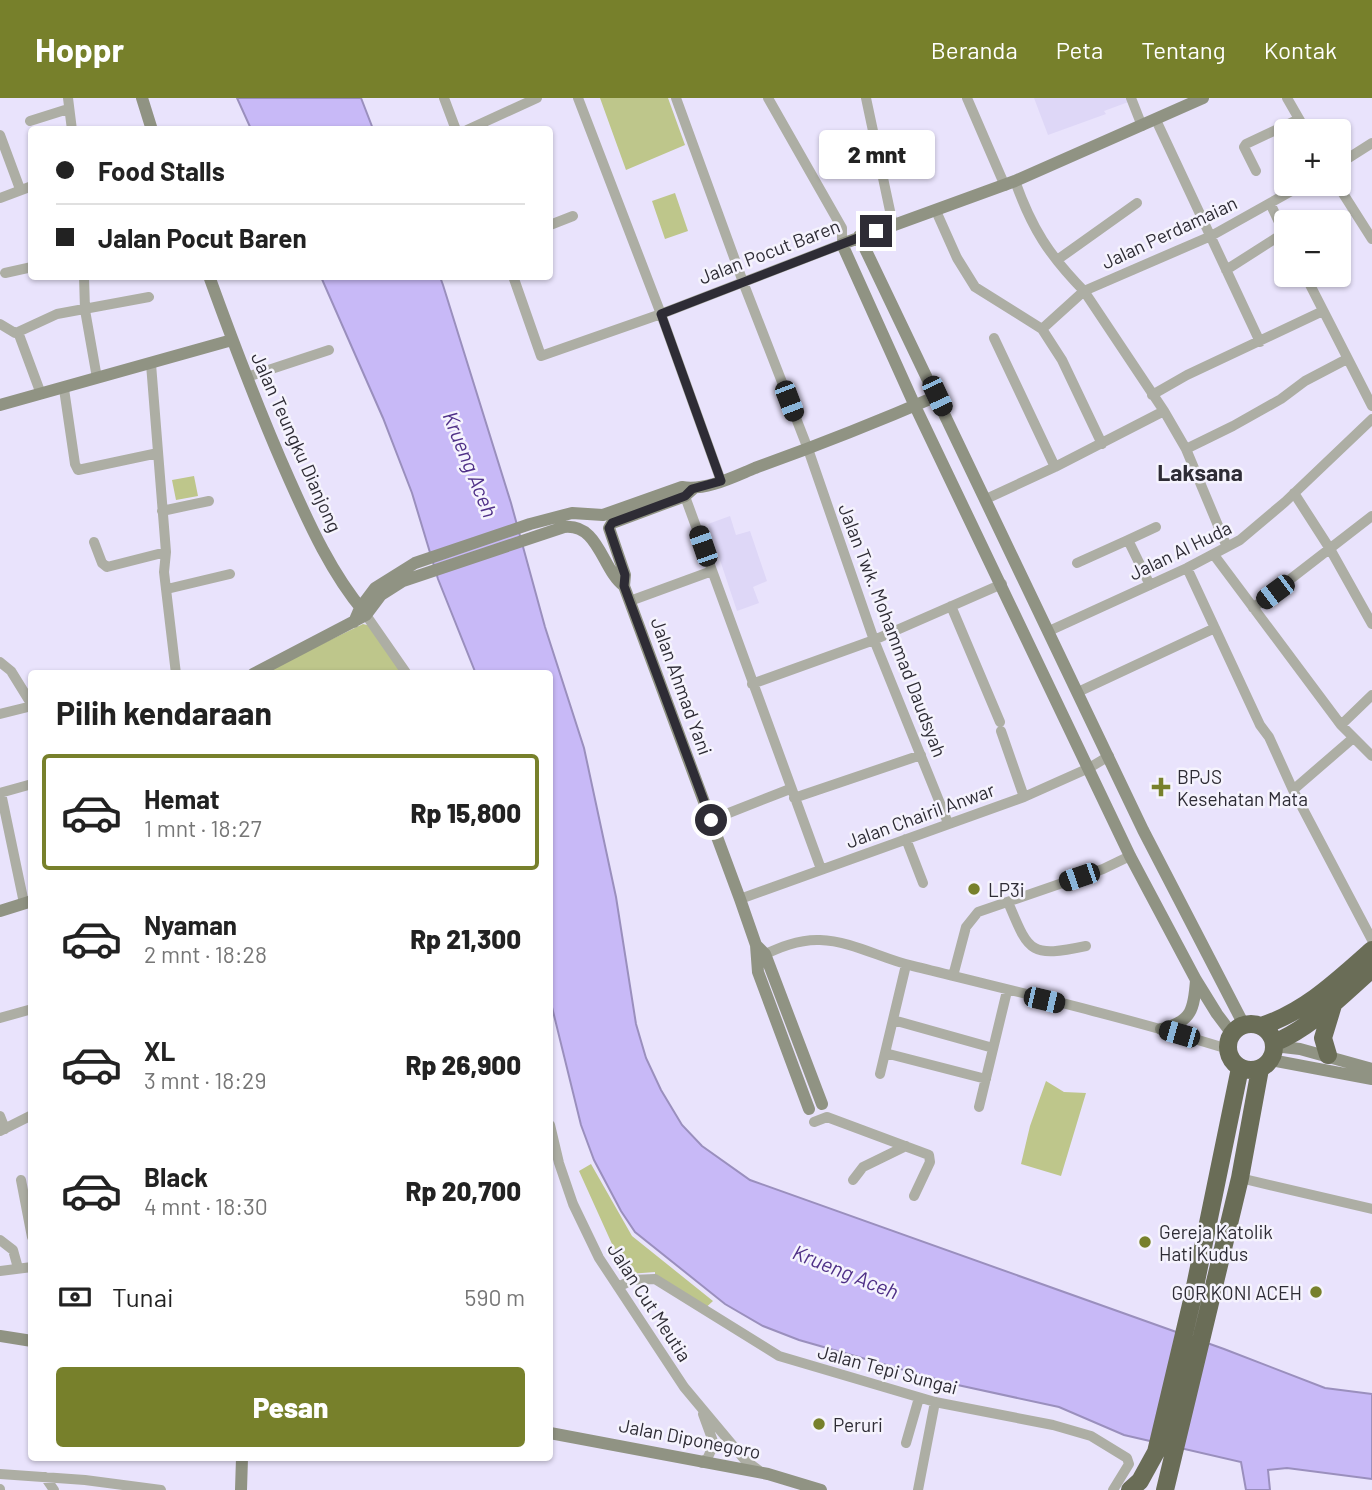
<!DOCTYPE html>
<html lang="id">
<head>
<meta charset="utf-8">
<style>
	body { margin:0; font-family:Barlow,sans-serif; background:#f2f2f2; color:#222; height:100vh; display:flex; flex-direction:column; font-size:26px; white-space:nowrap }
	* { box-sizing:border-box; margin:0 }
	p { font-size:23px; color:#767676 }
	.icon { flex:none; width:38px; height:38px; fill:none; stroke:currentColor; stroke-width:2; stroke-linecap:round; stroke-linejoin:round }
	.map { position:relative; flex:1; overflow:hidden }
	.details { position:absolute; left:28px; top:572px; width:525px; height:791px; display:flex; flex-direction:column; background:#fff; border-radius:7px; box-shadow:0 2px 5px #0004 }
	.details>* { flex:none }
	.banner { position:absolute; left:28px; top:28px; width:525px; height:154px; border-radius:7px; box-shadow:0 2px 5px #0004; display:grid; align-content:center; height:154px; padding:0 28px; background:#fff }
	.fabs { position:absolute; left:1274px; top:21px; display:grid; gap:14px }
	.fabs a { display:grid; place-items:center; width:77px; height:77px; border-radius:7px; background:#fff; box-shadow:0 2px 5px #0004; font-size:35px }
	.end { position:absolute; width:32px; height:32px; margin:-16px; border:9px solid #2e2c35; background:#fff; box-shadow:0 0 0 4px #fff }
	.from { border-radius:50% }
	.bubble { position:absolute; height:49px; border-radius:7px; background:#fff; box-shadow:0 2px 5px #0004; font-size:23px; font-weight:800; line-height:49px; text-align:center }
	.car { position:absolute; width:21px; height:42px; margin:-21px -10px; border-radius:9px; box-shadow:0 0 5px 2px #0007; background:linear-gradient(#222 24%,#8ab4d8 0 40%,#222 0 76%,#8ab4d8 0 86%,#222 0) }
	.banner b { display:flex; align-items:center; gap:24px; height:66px; font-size:26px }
	.banner b+b { border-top:2px solid #e0e0e0 }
	.banner i { width:18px; height:18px; background:#222 }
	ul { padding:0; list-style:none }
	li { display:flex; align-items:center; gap:21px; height:116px; margin:0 14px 10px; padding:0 14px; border:4px solid transparent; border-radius:7px }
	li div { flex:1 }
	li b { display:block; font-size:26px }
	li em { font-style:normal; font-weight:800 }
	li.on { border-color:#77802b }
	li>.icon { width:63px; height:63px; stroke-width:1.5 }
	h2 { padding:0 28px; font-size:32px; line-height:84px }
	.pay { display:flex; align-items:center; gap:18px; height:77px; padding:0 28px; font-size:26px }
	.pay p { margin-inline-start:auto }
	.button { display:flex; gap:14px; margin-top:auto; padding:14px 28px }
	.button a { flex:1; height:80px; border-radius:7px; background:#77802b; color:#fff; font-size:28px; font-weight:800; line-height:80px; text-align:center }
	header { display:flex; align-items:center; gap:42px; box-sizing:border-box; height:98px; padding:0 35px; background:#77802b; color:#fff }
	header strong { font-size:33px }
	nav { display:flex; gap:38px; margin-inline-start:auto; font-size:24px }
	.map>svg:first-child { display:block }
</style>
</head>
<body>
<header>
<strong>Hoppr</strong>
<nav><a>Beranda</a><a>Peta</a><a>Tentang</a><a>Kontak</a></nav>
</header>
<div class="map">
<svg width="1372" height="1392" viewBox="0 0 1372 1392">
	<rect width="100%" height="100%" fill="#e9e3fc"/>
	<path fill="#ded7f7" d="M1034,0H1130L1131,3L1104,13L1106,16L1048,37Z
		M730,418L736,437L750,433L767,483L753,489L759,505L737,513L708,426Z"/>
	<path fill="#bec68b" d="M600,0H668L685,47L626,72Z
		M675,95L688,133L665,141L652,103Z
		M194,378L198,398L176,402L172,382Z
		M363,526L371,528L403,576H265L264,574Z
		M1046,983L1064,994L1086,995L1061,1078L1021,1066L1030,1028Z
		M591,1066L632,1138L713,1203L701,1214L655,1184V1174L629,1176L612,1146L579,1073Z"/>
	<path fill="#c8b9f7" stroke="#9a8fbd" stroke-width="2" d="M237,0H361L373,31H251Z
		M321,179H440L443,187L511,405L545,529L584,650L616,799L636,926L646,960L661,992L682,1027L702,1048L750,1082L1224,1251L1325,1290L1372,1296V1381L1287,1370L1268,1372L1270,1392H1246L1241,1364L1124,1337L1059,1309L953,1286L799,1242L763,1228L725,1206L635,1134L621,1113L594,1062L581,1027L550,901V576H476L438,481L412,395L383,320Z"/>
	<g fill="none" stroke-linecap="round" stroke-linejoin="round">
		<path stroke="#adaea4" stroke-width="10" d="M68,0L72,32
			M444,0L456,32
			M578,0L661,216L721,383
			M676,0L743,184L808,351L874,542L948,725
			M866,0L893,127
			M967,0L1005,88
			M1131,0L1142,28
			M1287,0L1306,33
			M1156,22L1260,244
			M30,23L68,11
			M467,32L537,0
			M0,37L20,91
			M1339,66L1372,45
			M1256,73L1244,49L1246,46L1299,21
			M1337,86L1372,141
			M0,100L32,88
			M1270,105L1286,139
			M936,113L957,160L975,189L1042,231L1084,193L1211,138L1304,86
			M550,127L573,118
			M1057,162L1137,105
			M1226,172L1284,135
			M5,175L32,169
			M1305,177L1372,308
			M84,178L85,212L97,280
			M513,178L541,258L661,216L842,146V130L768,0
			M0,226L15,235L18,234L41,296
			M1042,231L1062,262L1102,346
			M18,234L57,216L149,199
			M994,240L1055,369
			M151,266L166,454L164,474L176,576
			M247,279L329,252
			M64,291L75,366L78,372L158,355
			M1152,297L1187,277L1323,213
			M1164,313L1186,351L1227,449
			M1186,351L1233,328L1281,301L1305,283L1347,261
			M683,393L821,771
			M1294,395L1330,451L1372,526
			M986,401L1055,369L1164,313L1084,193C1049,157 1032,131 1015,83
			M162,413L209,403
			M1128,442L1156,429
			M94,444L102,465L107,469L166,454
			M1214,457L1341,627L1372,658
			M1077,465L1128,442L1150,487
			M1187,470L1260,627L1269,639L1293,692L1372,842
			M167,491L230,476
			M630,503L712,473
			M951,508L1000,624
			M1253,510L1372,418
			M366,517L407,576
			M1049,533L1187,470L1240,442L1285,404L1372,321
			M0,564L11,573L32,607
			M752,586L874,542L1002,486
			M1078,594L1215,530
			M0,616L32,608
			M1341,627L1372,597
			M1001,633L1024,699
			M1293,692L1352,641
			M0,695L32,686
			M1,695L24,805
			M794,700L921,657
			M711,722L790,691
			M906,741L923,785
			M740,801L1024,699L1089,670L1109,658
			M1008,804C1029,854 1029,860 1086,848
			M759,859C778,850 799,841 820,842C852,843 882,861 913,868C1018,894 1124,919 1228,951
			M953,878L966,829L978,814L1103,771L1130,758
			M0,920L32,911
			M893,922L993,950
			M885,955L986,981
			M880,976L906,867
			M979,1009L1007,893
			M0,1018L5,1031
			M814,1024L827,1019L929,1057L930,1064L914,1098
			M550,1027L559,1065L573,1106L599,1160L684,1289L745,1362L761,1374
			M0,1033L32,1017
			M1240,1080L1372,1111
			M21,1082L32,1139
			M853,1082L863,1069L906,1048
			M0,1142L13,1152L18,1170
			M0,1173L32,1169
			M618,1189L632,1182L655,1181L779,1258L935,1304L1053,1327L1091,1338L1127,1360L1129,1366L1113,1392
			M906,1345L919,1300
			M702,1365L708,1359L714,1346L703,1316
			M0,1376L85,1382L161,1392
			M45,1379L54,1392
			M0,1391V1392
			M918,1392L935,1304"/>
		<path stroke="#909383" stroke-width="12" d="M142,0L152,32
			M1203,0L1015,83L842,146L915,308L1130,758L1196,882L1217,916L1232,936
			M859,138L1143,732L1244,927
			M209,178C234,247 260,316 290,383C310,428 332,476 364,514
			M0,307L232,242
			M693,391L685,398L612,425L609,430L625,477L624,488L740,801L756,847L758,874L809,1011
			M354,524L360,510L375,490L415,465L530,426L572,415L603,417L682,389C706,393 733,379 755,370C816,348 877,324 937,298
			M253,576L366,517L381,497L403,483L564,429C599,425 602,472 624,488
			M0,813L32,803
			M756,847L765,856L822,1006
			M1161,931C1192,924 1194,911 1196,882
			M1274,948L1300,951L1372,971
			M1271,962L1372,981
			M0,1238L32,1243
			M550,1335L768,1376L821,1392
			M241,1392L242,1360"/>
		<path stroke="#6a6d57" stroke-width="18" d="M1228 949a23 23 0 1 1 46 0a23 23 0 1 1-46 0Z
			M1261,928C1305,914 1338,882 1372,852
			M1274,945C1312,929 1341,898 1372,871
			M1328,957L1323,940L1333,907
			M1130,1392L1140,1383L1156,1354L1193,1198L1240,970
			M1165,1392L1240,1080L1260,971"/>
	</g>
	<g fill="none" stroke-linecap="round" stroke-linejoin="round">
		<path stroke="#2e2c35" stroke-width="9" d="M711,722L624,488L625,477L609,430L612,425L685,398L692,391L721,383L661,216L876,133"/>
	</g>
	<g fill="#77802b" stroke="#f5f3fd" stroke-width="2.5">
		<path d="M1157.5 678.5h7v7h7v7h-7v7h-7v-7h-7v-7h7z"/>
		<circle cx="974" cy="791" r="7"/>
		<circle cx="1145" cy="1144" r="7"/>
		<circle cx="1316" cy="1194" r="7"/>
		<circle cx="819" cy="1326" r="7"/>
	</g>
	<g text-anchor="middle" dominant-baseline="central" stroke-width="5" stroke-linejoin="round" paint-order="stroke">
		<g font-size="19" fill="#2e2c35" stroke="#f5f3fd">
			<text transform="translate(1169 134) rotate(-25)">Jalan Perdamaian</text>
			<text transform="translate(769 153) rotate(-21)">Jalan Pocut Baren</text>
			<text transform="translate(297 344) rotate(66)">Jalan Teungku Dianjong</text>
			<text transform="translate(1180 452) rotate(-26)">Jalan Al Huda</text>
			<text transform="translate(893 532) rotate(69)">Jalan Twk. Mohammad Daudsyah</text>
			<text transform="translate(682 588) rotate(70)">Jalan Ahmad Yani</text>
			<text transform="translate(920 717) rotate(-20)">Jalan Chairil Anwar</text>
			<text transform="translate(650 1204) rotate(57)">Jalan Cut Meutia</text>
			<text transform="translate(888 1271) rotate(15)">Jalan Tepi Sungai</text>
			<text transform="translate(690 1340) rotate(11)">Jalan Diponegoro</text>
		</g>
		<g font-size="19" fill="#2e2c35" stroke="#f5f3fd" text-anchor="start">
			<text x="1177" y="678">BPJS<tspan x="1177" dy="22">Kesehatan Mata</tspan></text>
			<text x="988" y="791">LP3i</text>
			<text x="1159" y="1133">Gereja Katolik<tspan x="1159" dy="22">Hati Kudus</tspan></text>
			<text x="1302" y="1194" text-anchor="end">GOR KONI ACEH</text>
			<text x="833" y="1326">Peruri</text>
		</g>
		<g font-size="21" font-style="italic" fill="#4f3087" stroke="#f5f3fd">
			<text transform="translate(471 366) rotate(68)">Krueng Aceh</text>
			<text transform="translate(846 1173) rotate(22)">Krueng Aceh</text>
		</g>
		<g font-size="23" font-weight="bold" fill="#2e2c35" stroke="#f5f3fd">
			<text x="1200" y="374">Laksana</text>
		</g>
	</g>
</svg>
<div class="fabs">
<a>+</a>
<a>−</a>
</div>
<i class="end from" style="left:711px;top:722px"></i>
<i class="end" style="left:876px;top:133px"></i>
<div class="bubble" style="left:819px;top:32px;width:116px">2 mnt</div>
<i class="car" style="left:937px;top:298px;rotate:155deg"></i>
<i class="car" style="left:789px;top:303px;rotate:159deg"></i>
<i class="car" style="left:703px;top:448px;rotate:341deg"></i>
<i class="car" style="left:1275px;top:494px;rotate:233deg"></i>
<i class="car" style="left:1079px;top:779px;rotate:251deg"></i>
<i class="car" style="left:1044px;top:902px;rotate:103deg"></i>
<i class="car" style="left:1179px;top:936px;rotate:286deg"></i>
<div class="banner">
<b><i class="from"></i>Food Stalls</b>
<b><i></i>Jalan Pocut Baren</b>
</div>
<section class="details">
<h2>Pilih kendaraan</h2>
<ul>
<li class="on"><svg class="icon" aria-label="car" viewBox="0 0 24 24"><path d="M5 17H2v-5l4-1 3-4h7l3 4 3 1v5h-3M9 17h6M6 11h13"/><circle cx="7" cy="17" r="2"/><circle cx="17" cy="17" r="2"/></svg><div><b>Hemat</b><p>1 mnt · 18:27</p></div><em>Rp 15,800</em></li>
<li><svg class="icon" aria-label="car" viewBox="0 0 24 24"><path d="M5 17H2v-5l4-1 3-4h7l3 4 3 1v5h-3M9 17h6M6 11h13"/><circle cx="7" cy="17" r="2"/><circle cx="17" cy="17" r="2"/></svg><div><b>Nyaman</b><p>2 mnt · 18:28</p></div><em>Rp 21,300</em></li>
<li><svg class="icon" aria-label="car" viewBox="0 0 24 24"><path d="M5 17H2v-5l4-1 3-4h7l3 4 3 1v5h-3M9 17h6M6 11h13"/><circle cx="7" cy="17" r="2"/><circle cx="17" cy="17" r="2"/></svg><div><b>XL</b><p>3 mnt · 18:29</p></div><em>Rp 26,900</em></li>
<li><svg class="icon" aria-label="car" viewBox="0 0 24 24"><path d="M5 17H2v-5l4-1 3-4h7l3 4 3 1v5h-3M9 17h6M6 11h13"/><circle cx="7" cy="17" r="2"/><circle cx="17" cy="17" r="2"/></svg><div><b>Black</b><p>4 mnt · 18:30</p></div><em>Rp 20,700</em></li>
</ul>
<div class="pay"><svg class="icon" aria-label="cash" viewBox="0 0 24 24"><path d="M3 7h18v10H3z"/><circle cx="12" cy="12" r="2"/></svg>Tunai<p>590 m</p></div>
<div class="button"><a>Pesan</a></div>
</section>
</div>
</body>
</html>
